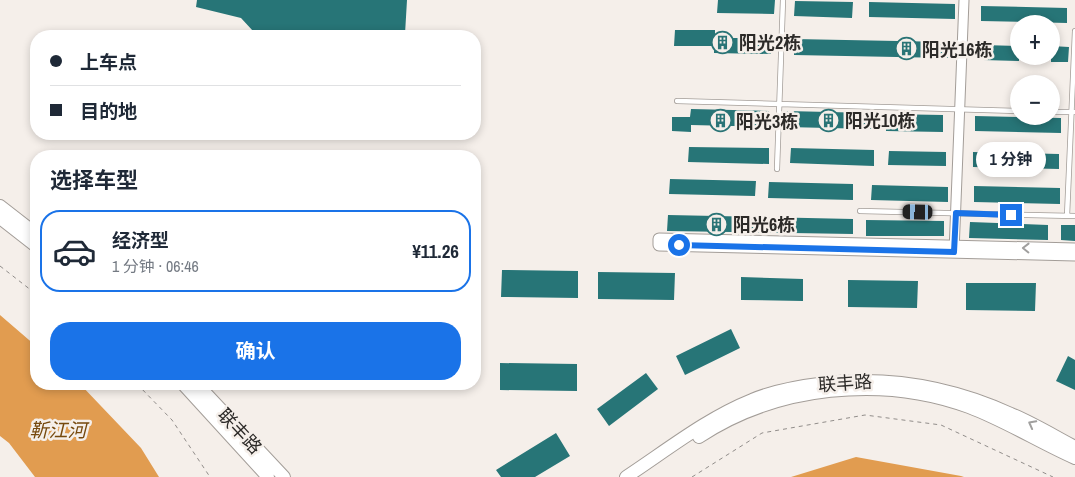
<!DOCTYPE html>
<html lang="zh">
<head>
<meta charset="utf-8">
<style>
	body { margin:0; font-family:"Archivo Narrow","Noto Sans SC",sans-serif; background:#f6f6f7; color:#1f2937; height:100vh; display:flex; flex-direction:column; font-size:19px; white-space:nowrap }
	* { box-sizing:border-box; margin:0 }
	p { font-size:16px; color:#747a83 }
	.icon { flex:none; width:28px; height:28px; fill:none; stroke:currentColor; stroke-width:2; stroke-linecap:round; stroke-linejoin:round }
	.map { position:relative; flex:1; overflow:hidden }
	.panel { position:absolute; left:30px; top:150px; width:451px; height:240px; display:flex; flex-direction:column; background:#fff; border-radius:20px; box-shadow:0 2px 8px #0003 }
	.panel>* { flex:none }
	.guide { position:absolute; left:30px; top:30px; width:451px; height:110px; border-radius:20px; box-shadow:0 2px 8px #0003; display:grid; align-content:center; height:110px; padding:0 20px; background:#fff }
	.tools { position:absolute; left:1010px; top:15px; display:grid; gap:10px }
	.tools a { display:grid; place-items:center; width:50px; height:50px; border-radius:50%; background:#fff; box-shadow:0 2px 8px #0003; font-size:25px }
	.end { position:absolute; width:22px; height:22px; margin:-11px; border:6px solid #1a73e8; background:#fff; box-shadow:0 0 0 2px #fff }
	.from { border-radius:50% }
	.bubble { position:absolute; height:35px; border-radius:18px; background:#fff; box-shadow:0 2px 8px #0003; font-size:16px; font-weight:700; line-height:35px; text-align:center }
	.car { position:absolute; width:15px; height:30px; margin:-15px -8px; border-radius:6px; box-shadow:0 0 4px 1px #0007; background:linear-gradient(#222 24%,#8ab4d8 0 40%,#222 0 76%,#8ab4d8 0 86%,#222 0) }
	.guide b { display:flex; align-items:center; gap:18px; height:48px; font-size:19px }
	.guide b+b { border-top:1px solid #e0e1e3 }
	.guide i { width:12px; height:12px; background:#1f2937 }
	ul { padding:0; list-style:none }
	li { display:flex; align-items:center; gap:15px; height:82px; margin:0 10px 8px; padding:0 10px; border:2px solid transparent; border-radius:20px }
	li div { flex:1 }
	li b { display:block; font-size:19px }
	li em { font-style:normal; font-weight:700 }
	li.active { border-color:#1a73e8 }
	li>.icon { width:45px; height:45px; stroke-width:1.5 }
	h2 { padding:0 20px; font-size:22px; line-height:60px }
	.primary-button { display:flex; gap:10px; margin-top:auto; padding:10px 20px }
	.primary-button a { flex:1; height:58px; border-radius:20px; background:#1a73e8; color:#fff; font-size:20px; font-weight:700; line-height:58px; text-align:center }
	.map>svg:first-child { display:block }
</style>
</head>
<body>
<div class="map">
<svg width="1075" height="477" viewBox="0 0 1075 477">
	<rect width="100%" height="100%" fill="#f5efea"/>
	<path fill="#e19c50" d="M0,315L36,346V384H80L141,448L159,477H35L9,443L0,436Z
		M856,457L961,476L964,477H791Z"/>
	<path fill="#277577" d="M197,0H407L405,34L253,31L241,18L196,7Z
		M718,0H775L774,14L717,13Z
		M795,1L853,2L852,18L794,16Z
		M869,2L955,4V19L869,17Z
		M981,6L1067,8V23L981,21Z
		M675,30H715V38H772L771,54L714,53V46H674Z
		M794,39L949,42L948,58L794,55Z
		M983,45L1019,46V61L983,60Z
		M1051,46L1069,47L1068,62H1051Z
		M691,109L769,111V127L691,125V132L672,131V117H690Z
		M786,111L872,113V129L786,127Z
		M886,114L943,115V132L886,131Z
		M975,116L1061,118V133L975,131Z
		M689,147L769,148V164L688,162Z
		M791,148L874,150V166L790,163Z
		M889,151L946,152V166L888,165Z
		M973,152L1059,154V169L973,167Z
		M670,179L756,181L755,196L669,194Z
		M769,182L853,184V200L768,198Z
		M872,185L948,187V202L871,200Z
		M974,186L1060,188V204L974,202Z
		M668,215L853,219V234L667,231Z
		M866,220L944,221V236H866Z
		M970,222L1048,225V240L969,238Z
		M1061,225H1075V241L1061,240Z
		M502,270L578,271V298L501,297Z
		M598,272L675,273L674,300L598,299Z
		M741,277L803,279V301L741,300Z
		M848,280L918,281L917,308L848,307Z
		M966,283H1036L1035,311L966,310Z
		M731,329L740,348L685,375L676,356Z
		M1068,356L1075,360V390L1056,381Z
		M500,363L577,364V391L500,390Z
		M646,373L658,389L609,426L597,409Z
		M556,433L570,456L535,477H501L496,470Z"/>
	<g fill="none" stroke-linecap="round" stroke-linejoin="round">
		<defs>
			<path id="service" d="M677,101L1019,111
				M1051,112H1075
				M777,169L783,0
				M860,211L1075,216
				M1067,216L1075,31"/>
			<path id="minor" d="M954,252L964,0"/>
			<path id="tertiary" d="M1075,249L659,239V245L1075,255"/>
			<path id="secondary" d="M0,206L36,234
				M0,218L36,246
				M183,384L268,477
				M197,384L284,477
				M699,437C776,386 882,375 969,407C1006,421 1039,442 1075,458
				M626,477C667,450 707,418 752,400C775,390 801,386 826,383C891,376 952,387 1011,414C1033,423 1054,436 1075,447"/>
		</defs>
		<use href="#service" stroke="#a39d98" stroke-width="6"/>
		<use href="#minor" stroke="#a39d98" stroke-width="11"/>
		<use href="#tertiary" stroke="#a39d98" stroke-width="13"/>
		<use href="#secondary" stroke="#a39d98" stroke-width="14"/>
		<path stroke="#918d8a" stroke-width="1" stroke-dasharray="4 4" stroke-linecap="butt" d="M0,266L36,294
			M137,384L172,420L210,477
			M692,477L762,433L865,415L941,425L1053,477"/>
		<use href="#service" stroke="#fff" stroke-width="4.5"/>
		<use href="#minor" stroke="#fff" stroke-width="9"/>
		<use href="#tertiary" stroke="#fff" stroke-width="11"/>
		<use href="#secondary" stroke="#fff" stroke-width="12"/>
	</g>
	<defs><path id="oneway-chevron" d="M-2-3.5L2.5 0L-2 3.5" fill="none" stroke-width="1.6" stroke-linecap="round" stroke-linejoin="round" transform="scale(1.25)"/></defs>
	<g stroke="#a09f9e">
		<use href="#oneway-chevron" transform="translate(1026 248) rotate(-179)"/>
		<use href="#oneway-chevron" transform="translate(1032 424) rotate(-152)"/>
	</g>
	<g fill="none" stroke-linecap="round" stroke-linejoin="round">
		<path stroke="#1a73e8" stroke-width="6" d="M679,245L954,252L956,213L1011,215"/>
	</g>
	<defs>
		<symbol id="building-ring" viewBox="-11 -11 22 22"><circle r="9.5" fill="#f5efea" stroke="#2a7476" stroke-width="1.5"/><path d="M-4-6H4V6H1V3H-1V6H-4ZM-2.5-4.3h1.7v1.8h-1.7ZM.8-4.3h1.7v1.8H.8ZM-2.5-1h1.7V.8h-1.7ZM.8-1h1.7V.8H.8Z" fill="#2a7476"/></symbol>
	</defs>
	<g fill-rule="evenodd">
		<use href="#building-ring" x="710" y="30" width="25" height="25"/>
		<use href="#building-ring" x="894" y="36" width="25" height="25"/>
		<use href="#building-ring" x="816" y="108" width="25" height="25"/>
		<use href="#building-ring" x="708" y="108" width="25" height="25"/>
		<use href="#building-ring" x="704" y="212" width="25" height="25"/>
	</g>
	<g text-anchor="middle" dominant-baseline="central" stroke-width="5" stroke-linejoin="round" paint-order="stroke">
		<g font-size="18" font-weight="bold" fill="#2c2a28" stroke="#f5efea" text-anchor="start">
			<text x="739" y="42">阳光2栋</text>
			<text x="922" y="49">阳光16栋</text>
			<text x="845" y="120">阳光10栋</text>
			<text x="736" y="121">阳光3栋</text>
			<text x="733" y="224">阳光6栋</text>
		</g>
		<g font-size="18" fill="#2c2a28" stroke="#f5efea">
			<text transform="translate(845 383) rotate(-4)">联丰路</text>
			<text transform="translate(240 431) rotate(47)">联丰路</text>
		</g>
		<g font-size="19" font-style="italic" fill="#76490e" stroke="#f5efea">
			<text x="58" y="430">靳江河</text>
		</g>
	</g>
</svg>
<div class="tools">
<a>+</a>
<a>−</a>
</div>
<i class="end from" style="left:679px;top:245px"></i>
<i class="end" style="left:1011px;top:215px"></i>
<div class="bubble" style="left:976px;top:142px;width:70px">1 分钟</div>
<i class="car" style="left:918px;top:212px;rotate:271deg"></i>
<div class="guide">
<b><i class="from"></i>上车点</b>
<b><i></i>目的地</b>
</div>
<section class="panel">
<h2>选择车型</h2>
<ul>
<li class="active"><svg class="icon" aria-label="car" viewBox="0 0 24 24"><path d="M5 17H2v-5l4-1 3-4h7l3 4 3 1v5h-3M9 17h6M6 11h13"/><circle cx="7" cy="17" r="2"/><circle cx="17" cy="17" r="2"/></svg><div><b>经济型</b><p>1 分钟 · 06:46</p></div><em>¥11.26</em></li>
</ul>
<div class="primary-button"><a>确认</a></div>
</section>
</div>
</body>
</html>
